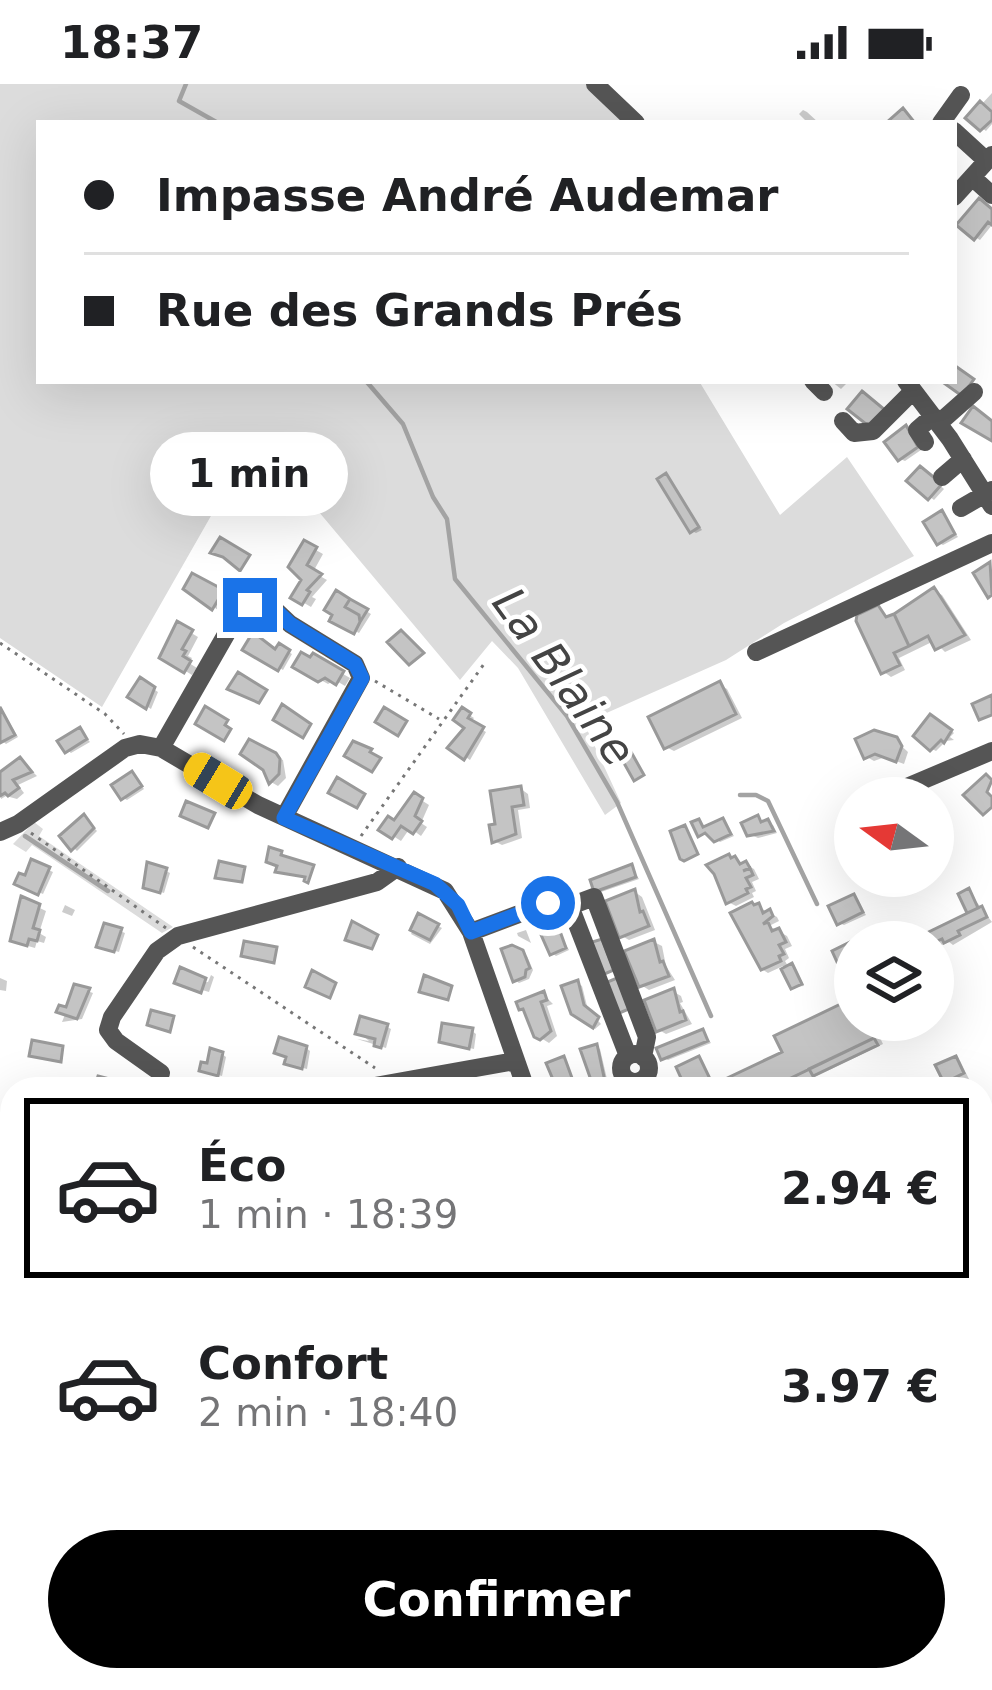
<!DOCTYPE html>
<html lang="fr">
<head>
<meta charset="utf-8">
<style>
	body { margin:0; font-family:"DejaVu Sans",sans-serif; background:#f6f6f6; color:#202124; height:100vh; display:flex; flex-direction:column; font-size:45px; white-space:nowrap }
	* { box-sizing:border-box; margin:0 }
	p { font-size:39px; color:#757577 }
	.icon { flex:none; width:66px; height:66px; fill:none; stroke:currentColor; stroke-width:2; stroke-linecap:round; stroke-linejoin:round }
	.map { position:relative; flex:1; overflow:hidden }
	.panel { position:absolute; left:0px; top:993px; width:993px; height:615px; display:flex; flex-direction:column; background:#fff; border-radius:36px 36px 0 0; box-shadow:0 12px 48px #0002 }
	.panel>* { flex:none }
	.guide { position:absolute; left:36px; top:36px; width:921px; height:264px; border-radius:0px; box-shadow:0 12px 48px #0002; display:grid; align-content:center; height:264px; padding:0 48px; background:#fff }
	.needle { width:78px; rotate:285deg }
	.buttons { position:absolute; left:834px; top:693px; display:grid; gap:24px }
	.buttons a { display:grid; place-items:center; width:120px; height:120px; border-radius:50%; background:#fff; box-shadow:0 12px 48px #0002; font-size:60px }
	.end { position:absolute; width:54px; height:54px; margin:-27px; border:15px solid #1a73e8; background:#fff; box-shadow:0 0 0 6px #fff }
	.from { border-radius:50% }
	.bubble { position:absolute; height:84px; border-radius:42px; background:#fff; box-shadow:0 12px 48px #0002; font-size:39px; font-weight:700; line-height:84px; text-align:center }
	.car { position:absolute; width:36px; height:72px; margin:-36px -18px; border-radius:15px; box-shadow:0 0 9px 3px #0007; background:linear-gradient(#f5c518 24%,#345 0 40%,#f5c518 0 76%,#345 0 86%,#f5c518 0) }
	.guide b { display:flex; align-items:center; gap:42px; height:114px; font-size:45px }
	.guide b+b { border-top:3px solid #e0e0e0 }
	.guide i { width:30px; height:30px; background:#202124 }
	ul { padding:21px 0 0; list-style:none }
	li { display:flex; align-items:center; gap:36px; height:180px; margin:0 24px 18px; padding:0 24px; border:6px solid transparent; border-radius:0px }
	li div { flex:1 }
	li b { display:block; font-size:45px }
	li em { font-style:normal; font-weight:700 }
	li.active { border-color:#000 }
	li>.icon { width:108px; height:108px; stroke-width:1.5 }
	.action { display:flex; gap:24px; margin-top:auto; padding:24px 48px }
	.action a { flex:1; height:138px; border-radius:72px; background:#000; color:#fff; font-size:48px; font-weight:700; line-height:138px; text-align:center }
	.status { display:flex; justify-content:space-between; align-items:center; height:84px; padding:0 60px; background:#fff; direction:ltr }
	.status svg { height:33px; fill:currentColor }
	.map>svg:first-child { display:block }
</style>
</head>
<body>
<div class="status"><b>18:37</b><svg viewBox="0 0 49 12"><path d="M0 12V9h3v3zM5 12V6h3v6zM10 12V3h3v9zM15 12V0h3v12zM26 1h20v11H26zM47 4h2v5h-2z"/></svg></div>
<div class="map">
<svg width="992" height="1606" viewBox="0 0 992 1606">
	<rect width="100%" height="100%" fill="#fff"/>
	<path fill="#dcdcdc" d="M0,0H591L630,39H39V297H699L780,431L847,373L914,472L784,539L726,576L584,639L621,719L605,731L518,584L492,557L460,596L256,353L102,623L0,554Z
		M34,738L43,745L39,752L173,843L162,849L32,761L26,768L13,760Z
		M88,1596H286L295,1606H61Z"/>
	<path fill="#0003" d="M992,9V40L986,47L969,34Z
		M803,26L807,28L819,39H808L799,30Z
		M992,127V141L980,156L975,153Z
		M831,297H849L841,305Z
		M911,347L921,366L905,377L900,375Z
		M925,388L944,405L934,416L910,397Z
		M666,392L702,446L696,449L692,447Z
		M271,397L288,407L276,429L258,419Z
		M942,430L958,453L943,461L939,459Z
		M305,460L323,470L313,488L327,496L312,513L316,515L311,523L294,513L305,495Z
		M193,493L227,511L218,526L187,504Z
		M934,507L942,511L971,556L945,568L934,557L899,574L905,586L891,593L884,588L878,525L889,535Z
		M337,510L371,530L359,549L333,535Z
		M178,541L198,553L188,572L192,574L189,579L197,584L192,591L163,573Z
		M280,563L292,570L283,586L247,565L277,568Z
		M314,573L350,594L345,602L335,596L328,600L296,582Z
		M141,597L158,608L151,625L131,612Z
		M720,601L727,605L742,634L674,667L666,663Z
		M0,622L18,653L6,660L0,655Z
		M463,627L474,634L470,639L486,648L470,676L451,663L468,644Z
		M946,642L954,649L950,653L954,656L946,657L936,667L932,665Z
		M80,646L90,658L71,669L67,666Z
		M895,656L908,668L904,680L885,673L874,677L867,673Z
		M250,659L283,676L286,694L278,702L271,698Z
		M21,676L37,692L18,701L24,709L17,715L6,712L1,715L0,692Z
		M132,690L144,705L127,716L123,714Z
		M521,705L528,710L530,724L518,726L522,754L502,761L494,757L498,742Z
		M415,712L429,721L421,739L427,743L421,752L410,744L401,757L382,745L395,740Z
		M84,733L97,747L77,767L63,753Z
		M758,735L764,740L773,741L777,749L758,754L749,750Z
		M723,737L734,752L720,758L710,750H700L699,738L705,746Z
		M735,775L754,785L759,795L752,798L756,807L752,809L754,813L736,822L728,818Z
		M33,779L53,788L43,810L18,799L26,795Z
		M632,784L639,795L601,808L597,806Z
		M166,787L170,789L164,809L151,805Z
		M635,808L642,813L655,846L629,856L622,852Z
		M969,808L992,838L953,861L949,858L933,865V858L971,830L962,811Z
		M854,813L866,831L844,841L839,839Z
		M23,816L46,827L39,849L46,853L44,859L37,857L35,864L21,860Z
		M65,821L75,826L72,832L62,828Z
		M758,823L777,833L779,837L769,842L787,852L792,862L785,865L789,874L785,877L789,884L796,885L804,902L793,903L783,882L768,889L760,884Z
		M420,833L442,844L430,860L411,850Z
		M555,840L569,866L556,872L552,869Z
		M526,846L531,859L518,852L517,849Z
		M120,847L125,849L119,868L104,864Z
		M654,858L662,862L666,882L675,896L649,906L641,901Z
		M512,865L527,872L533,886L529,895L519,899L515,896Z
		M211,891L214,893L209,908L182,900L208,898Z
		M0,894L7,897L6,907L0,906Z
		M578,899L582,902L588,926L601,940L595,945L574,928Z
		M76,903L93,909L82,935L62,938Z
		M674,908L681,912L683,918L680,919L692,940L666,950L659,946Z
		M544,911L553,920L547,922L557,952L549,959L536,951L528,928L522,924Z
		M845,921L855,927V936L873,939L883,960L790,1005H690L680,984L699,975L715,1003L786,969Z
		M387,943L391,945L386,964L357,955L369,957L359,948Z
		M472,947L476,950L474,965L446,959Z
		M703,948L711,959L668,976L664,974Z
		M596,963L600,965L607,995L599,999L595,997Z
		M306,964L310,967L307,985L292,981Z
		M222,970L226,973L222,992L206,988Z
		M956,975L960,977L974,1005H950L939,983Z
		M1,1047L12,1057V1123L0,1103Z
		M986,1115L990,1118L992,1132L981,1136V1117Z
		M12,1252V1273L2,1259Z
		M981,1340L992,1347V1366L984,1370L981,1368Z
		M981,1517L990,1529L981,1535Z
		M981,1540L992,1559L991,1588L981,1581Z
		M360,1596H382L389,1600L384,1606H372Z"/>
	<g fill="none" stroke-linecap="round" stroke-linejoin="round">
		<path stroke="#a3a3a3" stroke-width="4.5" d="M186,0L179,17L218,39
			M366,297L403,340L433,413L447,435L455,495L567,632L617,718L711,932
			M740,711H756L768,717L817,820
			M25,752L108,807
			M903,998L906,1005
			M981,1300L992,1308"/>
	</g>
	<path fill="#c4c4c4" stroke="#999" stroke-width="3" d="M980,17L992,28V36L980,47L965,34Z
		M903,24L915,39H886Z
		M979,114L992,125V141L988,138L974,156L956,141Z
		M954,281L974,295L962,312L941,297H954Z
		M862,307L885,326L871,344L847,325Z
		M973,322L992,337V357L961,339Z
		M906,341L918,363L898,377L884,358Z
		M920,382L942,400L928,416L906,397Z
		M666,389L699,443L690,449L657,395Z
		M270,393L285,402L270,429L254,420Z
		M942,426L955,450L937,461L923,438Z
		M220,453L250,471L240,487L223,473L210,469Z
		M304,456L317,463L307,481L322,490L307,506L310,508L302,521L290,514L301,496L288,483Z
		M990,478L992,511L988,514L973,489Z
		M192,489L224,506L212,526L183,505Z
		M934,503L965,551L935,566L928,552L909,562L894,530Z
		M336,506L350,515L345,523L359,531L360,538L354,550L329,537L332,531L324,526Z
		M350,515L368,525L360,538L359,531L345,523Z
		M878,521L886,533L894,530L909,562L894,569L900,581L881,590L856,537L857,531Z
		M177,537L193,546L182,565L186,567L183,572L191,577L184,589L159,574Z
		M401,546L424,569L409,581L387,558Z
		M253,548L275,565L279,559L290,566L278,587L242,566Z
		M301,568L310,573L313,569L344,587L336,601L325,594L318,598L292,583Z
		M238,588L267,606L259,619L227,605Z
		M140,593L155,603L146,625L127,613Z
		M720,597L736,630L664,665L648,633Z
		M992,611V631L979,636L972,620Z
		M282,620L311,640L303,654L273,636Z
		M205,622L228,636L225,641L231,645L224,657L195,640Z
		M0,623L15,651L0,659Z
		M384,623L407,637L398,652L375,638Z
		M462,623L471,629L468,634L484,643L464,676L447,664L464,644L453,636Z
		M930,630L952,646L944,659L941,656L930,667L913,652Z
		M80,643L87,655L65,669L57,657Z
		M874,646L897,653L902,662L896,678L875,670L864,675L855,655Z
		M249,655L276,669L280,675L279,690L269,700L263,686L240,670Z
		M353,657L372,665L370,668L381,674L372,688L344,672Z
		M630,666L644,691L634,697L620,672Z
		M20,673L32,688L13,696L19,704L8,712L5,709L0,712V688Z
		M132,687L142,702L121,716L111,701Z
		M986,690L992,696L987,708L992,713V723L983,731L963,711Z
		M337,693L365,710L357,724L328,709Z
		M521,702L524,721L512,723L516,750L492,759L489,741L495,740L490,707Z
		M414,708L423,714L415,732L422,737L413,750L401,742L392,755L378,746L388,732L394,736Z
		M186,717L215,729L208,744L180,732Z
		M84,730L94,744L71,767L59,752Z
		M758,731L761,738L768,735L774,747L747,752L741,739Z
		M723,734L731,750L714,758L705,749L698,753L691,738L699,735L703,743Z
		M685,741L698,770L684,777L680,775L670,747Z
		M269,763L282,767L281,771L314,781L308,799L304,797L305,793L275,788L277,782L266,778Z
		M729,770L731,774L735,772L740,780L746,777L750,784L743,787L750,784L753,791L746,794L751,803L746,805L748,809L726,820L714,790L706,781Z
		M31,775L50,783L38,811L14,800L19,789L25,791Z
		M219,777L245,783L242,798L215,794Z
		M147,778L167,784L160,809L143,804Z
		M632,780L636,793L594,808L590,796Z
		M969,804L978,824L967,829L958,810Z
		M635,805L640,828L643,827L649,842L619,854L605,817Z
		M854,810L863,828L837,841L828,822Z
		M21,812L40,820L33,844L40,846L37,857L29,855L27,862L10,857Z
		M752,818L754,821L759,819L763,829L770,825L773,832L763,840L768,838L772,847L779,844L786,858L779,861L784,870L779,872L781,877L761,886L730,829Z
		M982,822L987,833L958,847L960,851L944,859L942,855L933,859L908,858Z
		M418,829L439,840L430,856L410,846Z
		M556,836L566,864L550,871L538,844Z
		M352,837L378,851L372,865L345,856Z
		M104,839L122,844L114,868L96,863Z
		M602,855L614,886L602,891L589,859Z
		M654,855L660,878L663,877L669,892L639,903L624,867Z
		M244,857L277,863L274,879L241,872Z
		M850,858L855,869L837,878L832,867Z
		M512,861L523,866L530,884L526,886L525,893L513,898L501,865Z
		M792,879L802,900L791,905L781,885Z
		M180,883L206,894L201,909L174,899Z
		M312,886L336,899L330,914L305,903Z
		M424,891L452,902L448,916L419,908Z
		M617,894L629,925L617,930L605,899Z
		M578,896L584,921L599,933L593,944L571,930L561,902Z
		M74,900L90,904L77,935L56,928L59,921L66,923Z
		M674,904L680,928L683,927L686,936L656,948L644,916Z
		M544,907L547,916L541,918L551,947L540,956L534,953L523,925L519,926L516,918Z
		M845,918L855,936H866L874,954L768,1005H704L782,968L774,952Z
		M151,926L174,932L170,948L147,941Z
		M360,932L388,940L381,964L374,962L375,955L355,950Z
		M442,939L473,944L469,965L439,958Z
		M703,945L708,957L661,976L656,964Z
		M279,953L307,962L302,985L284,980L286,973L274,969Z
		M874,954L878,961L813,992L809,985Z
		M32,956L63,962L61,978L29,972Z
		M597,960L604,993L592,999L580,965Z
		M210,964L223,968L218,992L199,987L201,978L207,979Z
		M564,972L576,1005H557L546,979Z
		M699,972L713,1001L686,1005L676,983Z
		M956,972L964,989L944,999L935,981Z
		M98,992L117,997L129,1005H94Z
		M1,1044L12,1062L10,1125L0,1109Z
		M981,1545L992,1563V1580L981,1586Z
		M493,1596H533L529,1606L509,1603L507,1606L492,1599Z
		M704,1596H716L723,1605L687,1606Z
		M767,1596H783L791,1606H766L762,1600Z"/>
	<g fill="none" stroke-linecap="round" stroke-linejoin="round">
		<path stroke="#777" stroke-width="3" stroke-dasharray="3 6" stroke-linecap="butt" d="M0,559L105,630L124,650
			M375,597L439,635
			M31,749L166,844
			M361,752L484,580
			M193,863L375,984
			M0,1189L12,1197
			M734,1596L741,1606"/>
		<path stroke="#555" stroke-width="18" d="M595,0L636,39
			M941,39L961,11
			M954,47L987,77
			M972,93L992,111
			M954,113L992,71
			M813,297L824,308
			M906,297L950,355L992,422
			M843,337L854,349L873,347L913,307
			M939,339L974,308
			M925,358L917,346L933,332
			M942,393L963,375
			M961,424L992,406
			M756,568L992,459
			M161,664L236,533L250,521L272,523L290,540L355,580L361,594L284,733
			M895,708L992,667
			M0,748L18,740L125,664L140,660L161,664L258,721L445,807L471,848L526,1005
			M570,822L594,813L647,953L643,973
			M570,822L628,972
			M471,848L548,819L560,817L570,822
			M621 984a14 14 0 1 1 28 0a14 14 0 1 1-28 0Z
			M161,989L116,957L108,946L112,933L157,867L178,852L377,798L398,783
			M358,1005L515,977
			M981,1093L992,1090
			M0,1158L12,1175
			M981,1234L992,1229
			M981,1266L992,1282
			M0,1356L12,1346
			M981,1396L992,1415
			M981,1439L992,1433
			M294,1596L303,1606
			M433,1596L445,1606
			M620,1606L640,1596
			M977,1606L992,1594"/>
	</g>
	<g fill="none" stroke-linecap="round" stroke-linejoin="round">
		<path stroke="#1a73e8" stroke-width="15" d="M250,521L272,523L290,540L355,580L362,594L284,734L435,800L458,821L471,848L548,819"/>
	</g>
	<g text-anchor="middle" dominant-baseline="central" stroke-width="9" stroke-linejoin="round" paint-order="stroke">
		<g font-size="45" font-style="italic" fill="#444" stroke="#fff">
			<text transform="translate(564 593) rotate(54)">La Blaine</text>
		</g>
	</g>
</svg>
<div class="buttons">
<a><svg class="needle" viewBox="-14 -14 28 28"><path d="M0-13l5 13h-10z" fill="#e53935"/><path d="M0 13l5-13h-10z" fill="#757577"/></svg></a>
<a><svg class="icon" aria-label="layers" viewBox="0 0 24 24"><path d="M12 4l9 5-9 5-9-5zM3 14l9 5 9-5"/></svg></a>
</div>
<i class="end from" style="left:548px;top:819px"></i>
<i class="end" style="left:250px;top:521px"></i>
<div class="bubble" style="left:150px;top:348px;width:198px">1 min</div>
<i class="car" style="left:218px;top:697px;rotate:301deg"></i>
<div class="guide">
<b><i class="from"></i>Impasse André Audemar</b>
<b><i></i>Rue des Grands Prés</b>
</div>
<section class="panel">
<ul>
<li class="active"><svg class="icon" aria-label="car" viewBox="0 0 24 24"><path d="M5 17H2v-5l4-1 3-4h7l3 4 3 1v5h-3M9 17h6M6 11h13"/><circle cx="7" cy="17" r="2"/><circle cx="17" cy="17" r="2"/></svg><div><b>Éco</b><p>1 min · 18:39</p></div><em>2.94 €</em></li>
<li><svg class="icon" aria-label="car" viewBox="0 0 24 24"><path d="M5 17H2v-5l4-1 3-4h7l3 4 3 1v5h-3M9 17h6M6 11h13"/><circle cx="7" cy="17" r="2"/><circle cx="17" cy="17" r="2"/></svg><div><b>Confort</b><p>2 min · 18:40</p></div><em>3.97 €</em></li>
</ul>
<div class="action"><a>Confirmer</a></div>
</section>
</div>
</body>
</html>
